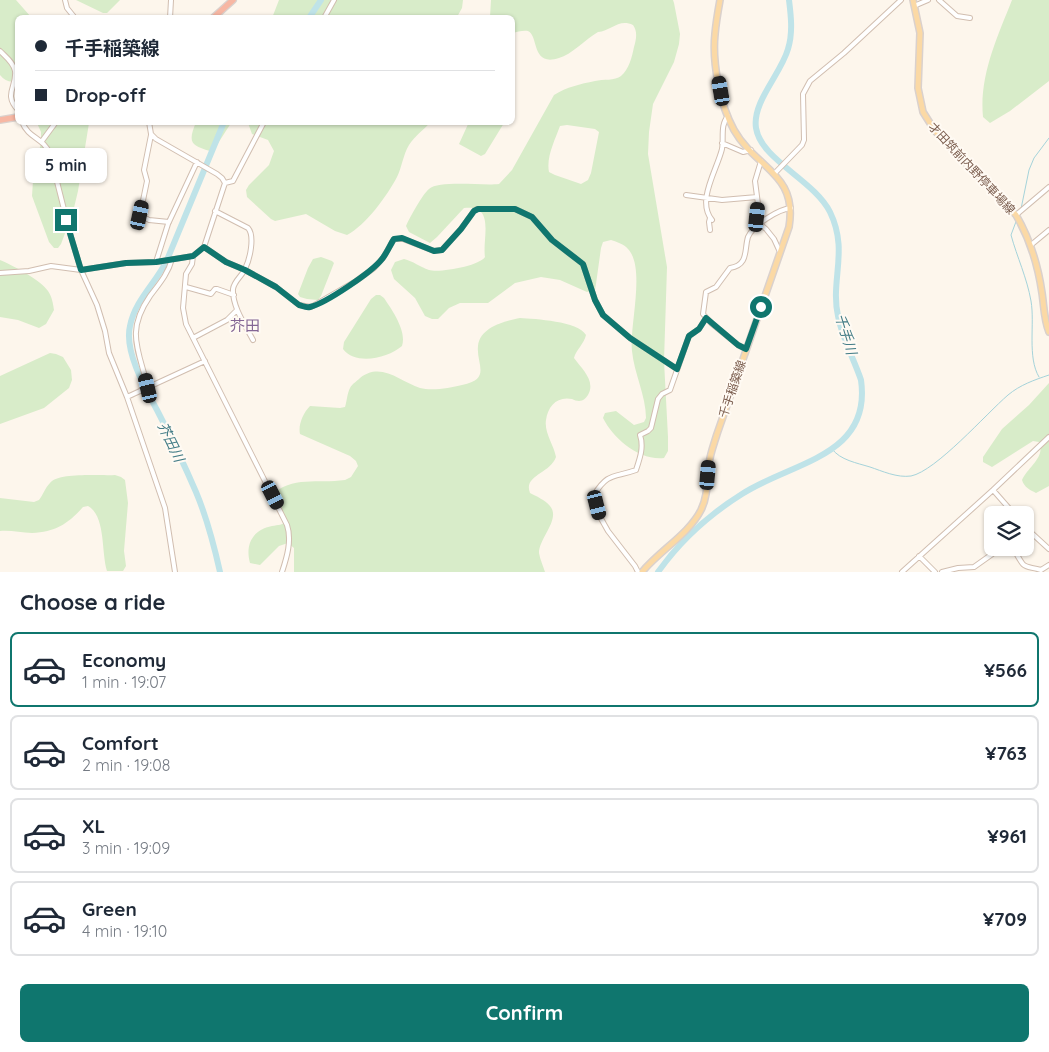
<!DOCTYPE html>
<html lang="en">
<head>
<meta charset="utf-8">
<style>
	body { margin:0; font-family:Quicksand,"Noto Sans JP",sans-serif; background:#f2f2f3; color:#1f2937; height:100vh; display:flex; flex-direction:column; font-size:19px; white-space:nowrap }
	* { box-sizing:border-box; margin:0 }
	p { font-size:16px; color:#747a83 }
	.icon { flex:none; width:28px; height:28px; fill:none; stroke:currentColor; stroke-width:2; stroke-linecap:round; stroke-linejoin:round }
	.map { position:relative; height:572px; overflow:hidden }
	.sheet { display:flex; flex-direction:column; background:#fff; flex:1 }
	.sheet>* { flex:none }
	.hud { position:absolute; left:15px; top:15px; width:500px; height:110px; border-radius:8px; box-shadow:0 1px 4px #0004; display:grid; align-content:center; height:110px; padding:0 20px; background:#fff }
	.buttons { position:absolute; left:984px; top:506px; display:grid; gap:10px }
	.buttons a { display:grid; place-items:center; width:50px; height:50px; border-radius:8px; background:#fff; box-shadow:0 1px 4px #0004; font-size:25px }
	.end { position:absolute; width:22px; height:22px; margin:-11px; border:6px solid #0f766e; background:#fff; box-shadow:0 0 0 2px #fff }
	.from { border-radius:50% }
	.bubble { position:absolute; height:35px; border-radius:8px; background:#fff; box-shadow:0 1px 4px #0004; font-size:16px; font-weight:800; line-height:35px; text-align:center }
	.car { position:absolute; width:15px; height:30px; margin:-15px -8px; border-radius:6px; box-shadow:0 0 4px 1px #0007; background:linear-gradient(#222 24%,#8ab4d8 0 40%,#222 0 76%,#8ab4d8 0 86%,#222 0) }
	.hud b { display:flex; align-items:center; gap:18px; height:48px; font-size:19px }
	.hud b+b { border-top:1px solid #e0e1e3 }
	.hud i { width:12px; height:12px; background:#1f2937 }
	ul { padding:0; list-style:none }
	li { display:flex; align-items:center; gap:15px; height:75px; margin:0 10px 8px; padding:0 10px; border:2px solid #e0e1e3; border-radius:8px }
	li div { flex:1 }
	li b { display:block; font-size:19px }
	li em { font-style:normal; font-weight:800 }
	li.active { border-color:#0f766e }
	li>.icon { width:45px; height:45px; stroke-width:1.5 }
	h2 { padding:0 20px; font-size:22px; line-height:60px }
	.cta { display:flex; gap:10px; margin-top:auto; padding:10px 20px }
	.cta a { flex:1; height:58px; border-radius:8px; background:#0f766e; color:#fff; font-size:20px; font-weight:800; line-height:58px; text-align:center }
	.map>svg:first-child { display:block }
</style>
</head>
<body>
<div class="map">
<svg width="1049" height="572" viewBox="0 0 1049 572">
	<rect width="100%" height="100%" fill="#fdf6ec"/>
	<path fill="#d8ecc9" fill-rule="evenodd" d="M0,0H16L31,17L18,18L17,81C10,83 5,81 0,75Z
		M76,0H120L107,13H103Z
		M279,0H463L462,8L457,17L272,18Z
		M491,0H673L674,3L680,34L679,44L674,62L653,104L649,132L648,154L667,267L664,361L668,437V451L664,458C639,461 613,438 603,418L605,413L616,411L634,425L644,422L646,418C646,396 634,373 632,351C629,327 646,268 628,249C624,244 617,242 611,240L603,242L601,248L596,284L595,290L587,292L560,280L541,277L515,283L488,303H460L449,308L438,319H432L425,316L415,298L394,279L391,270L395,262L404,259C413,261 420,267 429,270C440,273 479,266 485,257C482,238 496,204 464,208L437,237L430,243L409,232L406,226C410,217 422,195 429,189C439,180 483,186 499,184L512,170L554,95C567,87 580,84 595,81C603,79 615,81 621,76C629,69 632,57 634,47C636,40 638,32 633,25C619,18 611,31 598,32C586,39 571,55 559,58C531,67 539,36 528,31C523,30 517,32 513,33L512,18L490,17ZM567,125L595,129L599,132L591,173L588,180L581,184L555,175L549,172C546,157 555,140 560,126Z
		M1012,0H1049V81L1010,111L990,123L983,117C979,76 997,38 1012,0Z
		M196,122H231V123L215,148L210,151C190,145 188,142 196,122Z
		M469,122H504V123L485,154L481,156L459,144Z
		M37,123H89L78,191L73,212L61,244L58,248H54L49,242L32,196L34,166L41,144V132Z
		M248,123H430C423,130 415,136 409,145C403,155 402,167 397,177C387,196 366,225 347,235L335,231L306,214L275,221L271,219L247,197L246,190L249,185L269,165L274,151L268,140L252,134Z
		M321,257L332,261L334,263L321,296L318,300L307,299L300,297L298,294L308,268L313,259Z
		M0,260C12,265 41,280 48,291C52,297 53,303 54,310L46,324L39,328L18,320L0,317Z
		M376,295H380L384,298C392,310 407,331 402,346C388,358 356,366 343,349L344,342L371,299Z
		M520,318C535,319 578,321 586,335C584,344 576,350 574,358C582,369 596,381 588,395C586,398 583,401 579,401C577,401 574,400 572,399C557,396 548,406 546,420C544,433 554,445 556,457C550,474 523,475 530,493C536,496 545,500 550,506C561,519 539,538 539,553C540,559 543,566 545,572H294V548L288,543L279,546L260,565L250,563C245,545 252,530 272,526C278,525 283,525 287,521L281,513L268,504L270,496C293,475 317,484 345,480L351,477L358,466L356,461L350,456L300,434C298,425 303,413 310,406L340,408L345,407C347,401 347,394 350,388C352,384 357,381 360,378C381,361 401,382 420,388C432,391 450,388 462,385C492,379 476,364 478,346C480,327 505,321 520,318Z
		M50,353L56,354L63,357L71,370L72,380L69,388L44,408L0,424V376Z
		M1049,383V486L1036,493C1030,490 1024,487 1022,480C1028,467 1046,457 1039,442L1033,441L992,467L983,462V457L1002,429L1029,405Z
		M115,475L121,477L125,480L128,503L124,551L126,566L123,571H107C101,552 106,516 88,506L83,507C68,524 55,532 32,533C21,533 11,530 0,531V498L34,502L39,500C43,495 45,488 50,483C59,472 100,476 115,475Z"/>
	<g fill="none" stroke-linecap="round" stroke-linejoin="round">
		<path stroke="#a5d3da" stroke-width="1" d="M1021,209L1029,170L1034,158L1049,138
			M1017,219L1011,235C1017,257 1027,278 1031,301C1035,324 1027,357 1039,377
			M832,449C840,460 857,463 870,467C882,471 897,478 911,476C936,471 986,414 1008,395C1020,385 1034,380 1049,375"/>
		<path stroke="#bfe3e8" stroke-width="6" d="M309,18L321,0
			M220,572C214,545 207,518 196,492C184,464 171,437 157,410C145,388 124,351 130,326C135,300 156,283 167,260L224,122
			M658,572C680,541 710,514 742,494C791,462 872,457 861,380C854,359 842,338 838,316C830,280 849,251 830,212C814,180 761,160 756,128C752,102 781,74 788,49C793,33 791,16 789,0"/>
		<defs>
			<path id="minor" d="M65,0L67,8L75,18
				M939,0L957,16L970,18
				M914,6L928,0
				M170,18L171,0
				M324,18L334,0
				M0,51C5,56 14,63 15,71C17,87 3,94 18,110
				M22,122C29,139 43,137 50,154L71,237L81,270L97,305L105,331L109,353L127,397L165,508L175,572
				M151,135L144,170L147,181L140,215L149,220L169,222
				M42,141L56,122
				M722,143L743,152L751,150
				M761,161L755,181L758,204L757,222L766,229L774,239L780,252
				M774,174L802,145L804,140L803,94L810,81L844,53L901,0
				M225,183L233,181L264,122
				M686,195L722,200L757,197
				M215,211L248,228C255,236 250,259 245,269C242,276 234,281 233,289C232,306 245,325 253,340
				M1016,215L1049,187
				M710,218L709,222L710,230
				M712,220C696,201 717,170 722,149C724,138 720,125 728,116
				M1031,245L1049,230
				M204,247L226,262L245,270L276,287L299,305L311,307L356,281L374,268L383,258L394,239H403L434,251L442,250L461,229L474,211L477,209H515L532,217L552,240L583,264L595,300L603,315L630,338L677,369
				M193,256L192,264L186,274L183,308L186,324L287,525C292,540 287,557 282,572
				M156,262L168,224L197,162
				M0,273L29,271L51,266L81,270L126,263L156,262L193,256L204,247L225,183L222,178L217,174L156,139L151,134L149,122
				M186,287L211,294L215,289H217L234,295
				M193,338L227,320L237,310
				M746,349L738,345L712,324L703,314L706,292L716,287L730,268C749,265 744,250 748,237C753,225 779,209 791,208
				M148,388C139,350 125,332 150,296C159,284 168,274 172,259
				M127,397L205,361
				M993,490L1015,515
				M1025,527L1049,549
				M919,556L935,572
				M638,572L635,566L608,531L599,515L594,495C608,472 614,478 636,470C640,458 644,447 640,435L648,431L651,428L658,399L662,394L670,390L689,336L699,329L706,318
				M902,572L993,490L1049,437
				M942,572L958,568L974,567L998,550L1002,549L1015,551C1025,570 1023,565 1041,570L1049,565"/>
			<path id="major" d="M913,0L920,33L918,88L923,112L935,131L1016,215C1030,239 1038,265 1042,293C1044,306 1044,320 1049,332
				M642,572C659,551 689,534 701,510C708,496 707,480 709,464C710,454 714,444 717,434L789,227C798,173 756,169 734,130C720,105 712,62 715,34C716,23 718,11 720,0"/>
			<path id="highway" d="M213,18L233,0
				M0,120L18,117"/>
		</defs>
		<use href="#minor" stroke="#d1beb0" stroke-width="6"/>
		<use href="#major" stroke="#dad1cd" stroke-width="8"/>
		<use href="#highway" stroke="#dad1cd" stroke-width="8"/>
		<use href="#minor" stroke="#fff" stroke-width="4"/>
		<use href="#major" stroke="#fbd9a5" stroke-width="5"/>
		<use href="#highway" stroke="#f7b7a3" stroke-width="5.5"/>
	</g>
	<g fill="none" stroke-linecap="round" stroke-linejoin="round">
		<path stroke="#0f766e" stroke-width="6" d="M66,220L81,270L126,263L156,262L193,256L204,247L226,262L245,270L276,287L299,305C303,306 306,308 310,307C326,303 372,272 382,259C387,253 390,245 394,239L402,238L434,251L442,250L461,229L474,211L478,209H515L532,217L552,240L583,264L595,300L603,315L630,338L677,369L689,336L699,329L706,318L738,345L746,349L761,307"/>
	</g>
	<g text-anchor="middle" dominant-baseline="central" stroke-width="4" stroke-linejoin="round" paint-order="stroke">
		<g font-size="12" fill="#7a5c4d" stroke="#fffaf3">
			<text transform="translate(972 168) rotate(47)">才田筑前内野停車場線</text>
			<text transform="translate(732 389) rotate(-71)">千手稲築線</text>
		</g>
		<g font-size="14" font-style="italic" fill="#437c86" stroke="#fffaf3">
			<text transform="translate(846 334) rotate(73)">千手川</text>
			<text transform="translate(171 442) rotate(64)">芥田川</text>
		</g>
		<g font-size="15" fill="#846695" stroke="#fffaf3">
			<text x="245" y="325">芥田</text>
		</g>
	</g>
</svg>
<div class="buttons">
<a><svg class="icon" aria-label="layers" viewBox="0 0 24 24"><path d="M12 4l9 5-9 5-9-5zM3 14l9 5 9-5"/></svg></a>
</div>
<i class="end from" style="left:761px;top:307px"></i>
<i class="end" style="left:66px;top:220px"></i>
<div class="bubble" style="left:25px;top:148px;width:82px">5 min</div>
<i class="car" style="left:721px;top:91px;rotate:350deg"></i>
<i class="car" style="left:140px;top:215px;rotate:12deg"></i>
<i class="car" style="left:757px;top:217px;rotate:6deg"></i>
<i class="car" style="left:148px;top:388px;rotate:347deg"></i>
<i class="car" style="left:708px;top:475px;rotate:5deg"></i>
<i class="car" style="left:273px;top:495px;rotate:153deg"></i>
<i class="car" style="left:597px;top:505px;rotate:166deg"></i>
<div class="hud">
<b><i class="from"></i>千手稲築線</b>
<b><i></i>Drop-off</b>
</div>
</div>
<section class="sheet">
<h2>Choose a ride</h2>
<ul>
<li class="active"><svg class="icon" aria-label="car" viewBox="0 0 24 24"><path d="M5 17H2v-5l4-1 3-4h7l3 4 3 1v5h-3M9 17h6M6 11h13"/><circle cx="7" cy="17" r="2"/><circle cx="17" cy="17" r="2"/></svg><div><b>Economy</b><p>1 min · 19:07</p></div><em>¥566</em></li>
<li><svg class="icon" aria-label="car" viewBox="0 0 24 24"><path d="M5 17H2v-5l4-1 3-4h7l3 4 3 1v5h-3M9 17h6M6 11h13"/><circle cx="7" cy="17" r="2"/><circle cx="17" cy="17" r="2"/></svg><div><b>Comfort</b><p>2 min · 19:08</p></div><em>¥763</em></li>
<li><svg class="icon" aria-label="car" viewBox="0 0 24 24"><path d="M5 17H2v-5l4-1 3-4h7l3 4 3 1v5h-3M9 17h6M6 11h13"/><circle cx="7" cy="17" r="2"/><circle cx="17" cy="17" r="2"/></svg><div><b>XL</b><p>3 min · 19:09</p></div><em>¥961</em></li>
<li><svg class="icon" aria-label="car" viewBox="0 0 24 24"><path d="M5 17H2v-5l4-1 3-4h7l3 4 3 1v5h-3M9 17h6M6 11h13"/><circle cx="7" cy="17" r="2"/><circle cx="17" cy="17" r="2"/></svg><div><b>Green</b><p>4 min · 19:10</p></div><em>¥709</em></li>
</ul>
<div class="cta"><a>Confirm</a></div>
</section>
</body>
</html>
